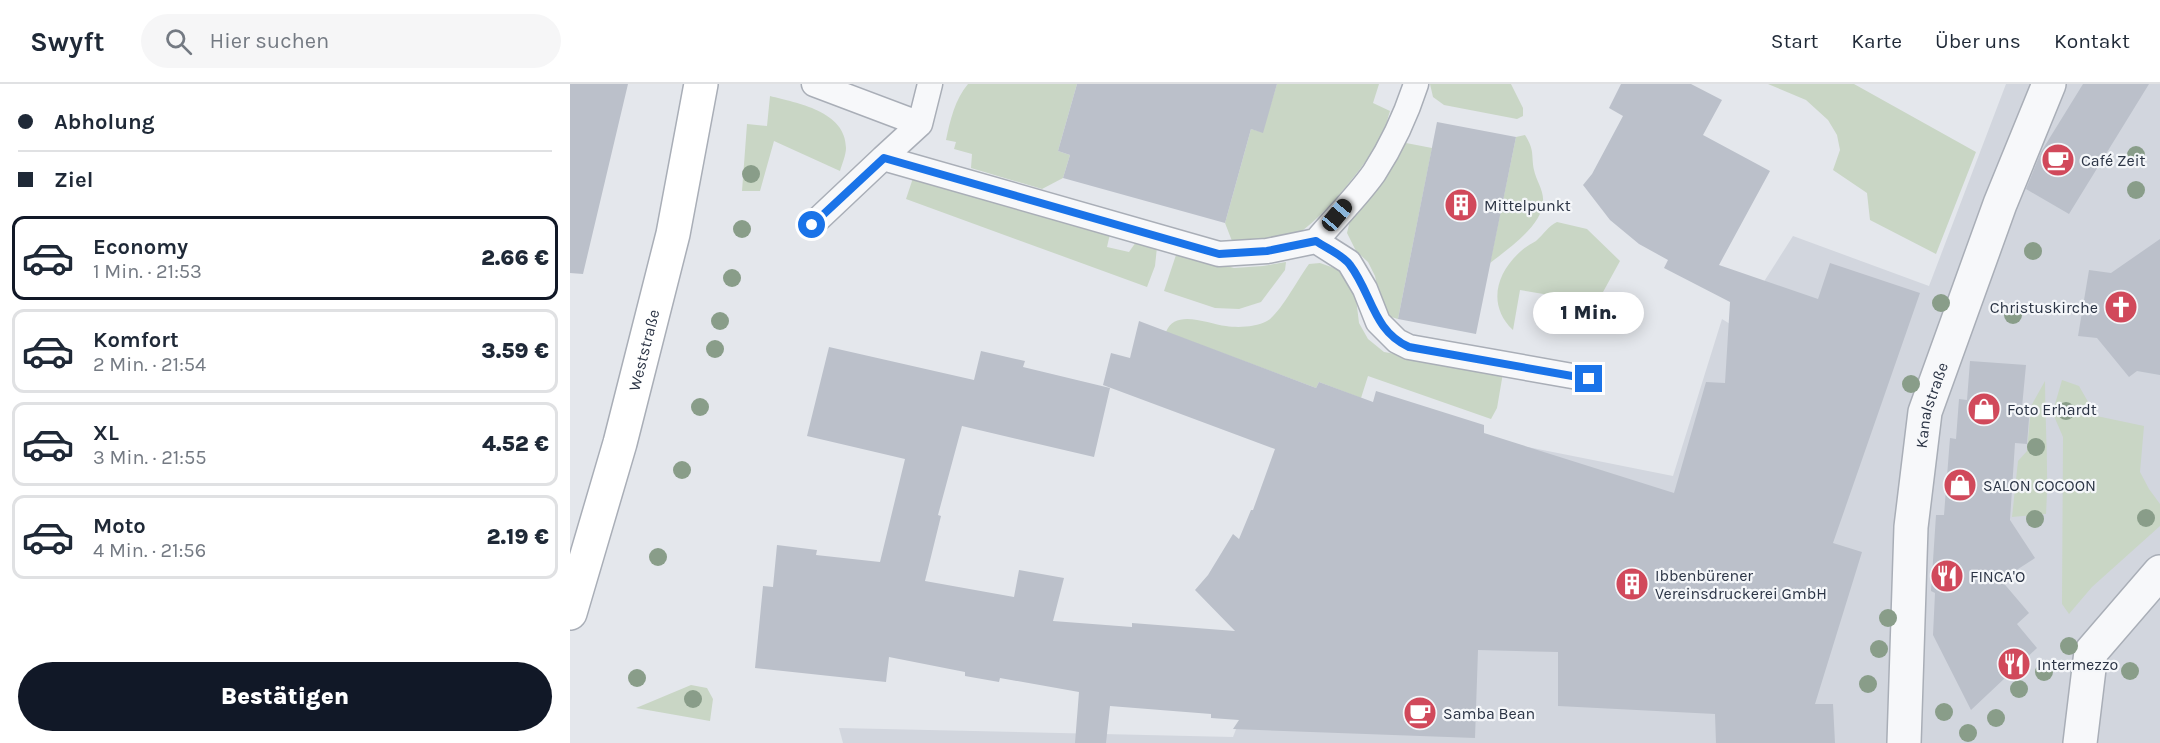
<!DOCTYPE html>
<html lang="de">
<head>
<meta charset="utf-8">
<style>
	body { margin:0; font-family:Karla,sans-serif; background:#f6f6f7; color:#1f2937; height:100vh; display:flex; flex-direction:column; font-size:22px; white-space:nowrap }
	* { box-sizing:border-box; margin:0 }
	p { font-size:20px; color:#747a83 }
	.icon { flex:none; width:33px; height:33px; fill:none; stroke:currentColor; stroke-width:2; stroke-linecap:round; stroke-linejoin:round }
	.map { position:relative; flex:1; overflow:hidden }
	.side { display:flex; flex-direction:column; background:#fff; width:570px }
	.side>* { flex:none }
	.banner { display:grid; align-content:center; height:132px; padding:0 18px; background:#fff }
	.end { position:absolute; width:27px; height:27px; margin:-14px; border:8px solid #1a73e8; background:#fff; box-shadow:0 0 0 3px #fff }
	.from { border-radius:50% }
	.bubble { position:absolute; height:42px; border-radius:21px; background:#fff; box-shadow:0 3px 15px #0003; font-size:20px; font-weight:800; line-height:42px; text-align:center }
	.car { position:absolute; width:18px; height:36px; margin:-18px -9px; border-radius:8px; box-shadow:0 0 4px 2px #0007; background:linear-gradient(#222 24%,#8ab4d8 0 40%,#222 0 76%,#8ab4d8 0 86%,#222 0) }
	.banner b { display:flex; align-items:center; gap:21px; height:57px; font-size:22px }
	.banner b+b { border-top:2px solid #e0e1e3 }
	.banner i { width:15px; height:15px; background:#1f2937 }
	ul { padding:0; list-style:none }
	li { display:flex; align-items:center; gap:18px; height:84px; margin:0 12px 9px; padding:0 6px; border:3px solid #e0e1e3; border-radius:12px }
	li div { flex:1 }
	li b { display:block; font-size:22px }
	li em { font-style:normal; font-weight:800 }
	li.current { border-color:#111827 }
	li>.icon { width:54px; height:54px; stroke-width:1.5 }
	.cta { display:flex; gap:12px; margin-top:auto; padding:12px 18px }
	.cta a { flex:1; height:69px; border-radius:36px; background:#111827; color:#fff; font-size:24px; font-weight:800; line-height:69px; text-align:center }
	header { display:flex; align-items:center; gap:36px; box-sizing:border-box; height:84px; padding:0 30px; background:#fff; border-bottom:2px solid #e0e1e3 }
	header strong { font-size:28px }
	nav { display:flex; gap:33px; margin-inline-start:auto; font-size:21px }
	.search { width:420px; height:54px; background:#f6f6f7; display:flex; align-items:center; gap:15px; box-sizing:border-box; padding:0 21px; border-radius:33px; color:#747a83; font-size:22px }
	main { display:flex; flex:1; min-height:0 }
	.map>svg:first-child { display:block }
</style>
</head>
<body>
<header>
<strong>Swyft</strong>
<div class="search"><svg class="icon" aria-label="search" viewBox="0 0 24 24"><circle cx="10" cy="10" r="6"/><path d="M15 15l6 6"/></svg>Hier suchen</div>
<nav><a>Start</a><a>Karte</a><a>Über uns</a><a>Kontakt</a></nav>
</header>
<main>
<section class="side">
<div class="banner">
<b><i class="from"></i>Abholung</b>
<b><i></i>Ziel</b>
</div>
<ul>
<li class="current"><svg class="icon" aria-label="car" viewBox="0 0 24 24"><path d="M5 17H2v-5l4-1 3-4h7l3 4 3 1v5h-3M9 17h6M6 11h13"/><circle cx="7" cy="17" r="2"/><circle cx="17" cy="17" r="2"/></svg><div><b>Economy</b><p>1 Min. · 21:53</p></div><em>2.66 €</em></li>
<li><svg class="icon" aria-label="car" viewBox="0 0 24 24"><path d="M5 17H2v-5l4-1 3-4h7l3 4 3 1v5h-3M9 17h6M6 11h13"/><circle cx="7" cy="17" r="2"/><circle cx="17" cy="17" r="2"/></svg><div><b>Komfort</b><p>2 Min. · 21:54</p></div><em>3.59 €</em></li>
<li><svg class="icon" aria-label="car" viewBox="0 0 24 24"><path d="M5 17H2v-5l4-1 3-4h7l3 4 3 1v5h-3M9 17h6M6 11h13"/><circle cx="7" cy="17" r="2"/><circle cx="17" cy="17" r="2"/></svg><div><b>XL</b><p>3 Min. · 21:55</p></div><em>4.52 €</em></li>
<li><svg class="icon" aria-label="car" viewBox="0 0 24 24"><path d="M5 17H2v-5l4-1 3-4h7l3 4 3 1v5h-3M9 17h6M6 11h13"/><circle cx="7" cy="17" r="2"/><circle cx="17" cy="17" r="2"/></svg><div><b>Moto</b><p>4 Min. · 21:56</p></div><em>2.19 €</em></li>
</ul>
<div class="cta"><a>Bestätigen</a></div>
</section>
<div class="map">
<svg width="1590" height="659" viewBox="0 0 1590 659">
	<rect width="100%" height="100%" fill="#e4e7ec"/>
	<path fill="#d2d6de" d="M1436,0H1590V659H273L269,644L663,653L788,329L1103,392L1152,235L1165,243L1223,152L1359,202Z"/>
	<path fill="#c9d6c5" d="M398,0H507L488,67L500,71L493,94L472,105L401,84L402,70L384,65L386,58L376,56C380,37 385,15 398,0Z
		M707,0H809L803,19L820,27C817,36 815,48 809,57C794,83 749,140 722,153C712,157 676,156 662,157L655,139L681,45L692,48Z
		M860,0H941L953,24V32L947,35L874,21L863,13Z
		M1198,0H1284L1406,68L1366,170L1300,136L1297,109L1263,86L1270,66L1267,51L1258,36L1236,16Z
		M200,12C227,19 276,27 276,64C276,71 272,80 270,87L204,57L190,107H172L177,40L197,42Z
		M955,51C965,67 961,70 964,86C966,96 974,107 973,117C973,141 938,165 920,179L946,53Z
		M836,59L862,64L828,235L818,232L812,227L805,192L798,178L786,167L777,149L782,128L831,61Z
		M344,91L540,150L537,163L559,168L566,158L587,163L585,182L577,203L336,115Z
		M987,138L1017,145L1050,177L1027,219L950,206L943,246C917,221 926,189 951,167C955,163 961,160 966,157C974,150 978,142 987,138Z
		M607,168L664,184L693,182L716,178L715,186L691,218L669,225L645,224L594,207Z
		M750,179L767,185L779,195L785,206L789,239L798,255L814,268L933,289L927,324L921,335L798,292L791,314L749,298L746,304L596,248C605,224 638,240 656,242C668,244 686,243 697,237C710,230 729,193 739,180Z
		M1492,296L1509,302L1525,330H1517L1574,342L1570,388L1579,405L1590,420V442L1522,503L1499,530L1492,520L1493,353L1484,332L1485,320Z
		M1475,297C1475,341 1479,385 1476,430L1442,433L1448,377L1457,367L1461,322Z
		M121,601L137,604L143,615L140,637L66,624Z"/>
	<path fill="#bbc0ca" d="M0,0H58L13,190L0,189Z
		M507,0H707L693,49L681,45L655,139L493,94L500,71L488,67Z
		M1051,0H1121L1152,16L1133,51L1200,87L1149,181L1248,215L1260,179L1350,209L1263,459L1292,468L1245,620H1263L1265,659H1146L1145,630L988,622V568L908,566L905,654L663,645L669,636L641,634V630L540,622L536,659H505L509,608L430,594L429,598L395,592V588L319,573L316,598L185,584L193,502L203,503L207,461L247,466L246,471L310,478L335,375L237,352L259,263L404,296L411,267L455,277L453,283L540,304L524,373L392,342L368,431L371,432L355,497L444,513L449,486L494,494L483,537L562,543V539L665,547L625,506L638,491L663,450L669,455L681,426H683L705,365L533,301L541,269L560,274L569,237L746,304L749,298L803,318L806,307L914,341V349L1104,409L1136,298L1155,299L1160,218L1094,184L1098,176L1069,160L1040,136L1013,101L1022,90L1053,32L1039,24Z
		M1513,0H1579L1499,130L1456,105L1471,68Z
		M867,38L946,53L906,250L828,235Z
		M1590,155V291L1567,287L1559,293L1527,254L1508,252L1519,186L1541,189Z
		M1400,277L1456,281L1452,323L1460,322L1457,360L1445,359L1440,436L1465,474L1431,496L1459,529L1447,540L1467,564L1401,626L1363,551L1365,509L1361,507L1366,431H1374L1380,354L1386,355L1389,315L1397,316Z"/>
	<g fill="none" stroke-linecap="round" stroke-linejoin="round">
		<defs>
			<path id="service" d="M244,0L350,40
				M313,74L350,40L360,0
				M242,141L313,74L649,170L697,167L746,157L779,178L795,205L808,238L827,257L839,263L1019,295
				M746,157C765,134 787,113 804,89C822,61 836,31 846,0"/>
			<path id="pedestrian" d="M1510,659L1521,568L1590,488"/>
			<g id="minor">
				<path id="s1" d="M1334,659L1341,443L1355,328L1430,120L1479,0"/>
			</g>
			<g id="secondary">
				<path id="s2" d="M0,529L50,359L103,150L131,0"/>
			</g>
		</defs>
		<use href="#service" stroke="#a9aeb7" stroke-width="27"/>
		<use href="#pedestrian" stroke="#a9aeb7" stroke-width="36"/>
		<use href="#minor" stroke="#a9aeb7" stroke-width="36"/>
		<use href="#secondary" stroke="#a9aeb7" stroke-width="36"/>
		<use href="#service" stroke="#f7f8fa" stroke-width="24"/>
		<use href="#pedestrian" stroke="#f7f8fa" stroke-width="33"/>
		<use href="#minor" stroke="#f7f8fa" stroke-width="33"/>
		<use href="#secondary" stroke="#fff" stroke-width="33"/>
	</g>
	<g fill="#899d89">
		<circle cx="1566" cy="71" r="9"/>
		<circle cx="181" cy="90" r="9"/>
		<circle cx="1566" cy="106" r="9"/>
		<circle cx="172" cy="145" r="9"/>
		<circle cx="1463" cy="167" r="9"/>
		<circle cx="162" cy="194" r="9"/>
		<circle cx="1371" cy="219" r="9"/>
		<circle cx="1443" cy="231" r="9"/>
		<circle cx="150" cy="237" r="9"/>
		<circle cx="145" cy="265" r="9"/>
		<circle cx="1341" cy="300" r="9"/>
		<circle cx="130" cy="323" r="9"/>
		<circle cx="1496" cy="327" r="9"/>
		<circle cx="1466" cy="363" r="9"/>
		<circle cx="112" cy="386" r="9"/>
		<circle cx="1576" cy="434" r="9"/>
		<circle cx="1465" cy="435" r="9"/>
		<circle cx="88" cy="473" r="9"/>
		<circle cx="1318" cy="534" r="9"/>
		<circle cx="1499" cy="562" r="9"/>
		<circle cx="1309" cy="565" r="9"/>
		<circle cx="1560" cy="587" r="9"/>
		<circle cx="1474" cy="588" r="9"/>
		<circle cx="67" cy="594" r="9"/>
		<circle cx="1298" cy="600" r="9"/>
		<circle cx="1449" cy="605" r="9"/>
		<circle cx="123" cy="615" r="9"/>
		<circle cx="1374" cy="628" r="9"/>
		<circle cx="1426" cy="634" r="9"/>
		<circle cx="1398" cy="649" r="9"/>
	</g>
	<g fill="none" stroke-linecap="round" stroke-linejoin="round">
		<path stroke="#1a73e8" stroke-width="8" d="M242,141L314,74L649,170L697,167L746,157C756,164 773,171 780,181C802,210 803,247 839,263L1019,295"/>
	</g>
	<defs>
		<symbol id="cafe-disc" viewBox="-11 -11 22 22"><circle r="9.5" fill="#d1495b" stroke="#f4f6f9"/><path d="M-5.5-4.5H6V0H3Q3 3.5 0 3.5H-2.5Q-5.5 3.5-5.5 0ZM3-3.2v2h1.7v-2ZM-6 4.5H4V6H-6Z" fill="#fff"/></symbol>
		<symbol id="building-disc" viewBox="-11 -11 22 22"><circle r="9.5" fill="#d1495b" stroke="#f4f6f9"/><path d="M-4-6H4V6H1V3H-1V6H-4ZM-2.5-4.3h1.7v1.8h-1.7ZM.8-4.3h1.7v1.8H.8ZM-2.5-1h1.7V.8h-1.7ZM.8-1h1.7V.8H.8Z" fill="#fff"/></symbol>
		<symbol id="church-disc" viewBox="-11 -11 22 22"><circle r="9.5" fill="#d1495b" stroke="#f4f6f9"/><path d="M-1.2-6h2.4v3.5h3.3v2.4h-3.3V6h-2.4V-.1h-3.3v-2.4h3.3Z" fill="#fff"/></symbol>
		<symbol id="shop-disc" viewBox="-11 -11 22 22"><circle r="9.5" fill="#d1495b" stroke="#f4f6f9"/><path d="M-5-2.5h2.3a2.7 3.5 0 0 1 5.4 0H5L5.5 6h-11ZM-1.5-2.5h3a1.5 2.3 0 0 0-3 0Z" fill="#fff"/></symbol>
		<symbol id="restaurant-disc" viewBox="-11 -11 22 22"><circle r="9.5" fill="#d1495b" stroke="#f4f6f9"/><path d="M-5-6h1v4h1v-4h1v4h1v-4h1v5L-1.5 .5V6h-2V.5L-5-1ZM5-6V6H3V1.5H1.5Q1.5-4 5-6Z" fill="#fff"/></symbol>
	</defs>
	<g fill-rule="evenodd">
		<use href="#cafe-disc" x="1469" y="57" width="38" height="38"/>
		<use href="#building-disc" x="872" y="102" width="38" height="38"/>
		<use href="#church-disc" x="1532" y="204" width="38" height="38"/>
		<use href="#shop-disc" x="1395" y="306" width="38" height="38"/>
		<use href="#shop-disc" x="1371" y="382" width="38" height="38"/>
		<use href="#restaurant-disc" x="1358" y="473" width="38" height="38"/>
		<use href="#building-disc" x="1043" y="481" width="38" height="38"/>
		<use href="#restaurant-disc" x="1425" y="561" width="38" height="38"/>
		<use href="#cafe-disc" x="831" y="610" width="38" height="38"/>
	</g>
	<g text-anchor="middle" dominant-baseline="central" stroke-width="4.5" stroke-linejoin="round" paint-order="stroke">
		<g font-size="16" fill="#2b3445" stroke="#f4f6f9" text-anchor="start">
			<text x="1511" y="76">Café Zeit</text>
			<text x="914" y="121">Mittelpunkt</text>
			<text x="1528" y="223" text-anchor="end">Christuskirche</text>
			<text x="1437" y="325">Foto Erhardt</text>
			<text x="1413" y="401">SALON COCOON</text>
			<text x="1085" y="491">Ibbenbürener<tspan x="1085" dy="18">Vereinsdruckerei GmbH</tspan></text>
			<text x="1400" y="492">FINCA'O</text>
			<text x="1467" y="580">Intermezzo</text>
			<text x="873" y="629">Samba Bean</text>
		</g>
		<g font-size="16" fill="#2b3445" stroke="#f4f6f9">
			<text stroke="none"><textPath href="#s2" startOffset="273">Weststraße</textPath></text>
			<text stroke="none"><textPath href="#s1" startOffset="340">Kanalstraße</textPath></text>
		</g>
	</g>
</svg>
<i class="end from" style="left:242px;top:141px"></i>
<i class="end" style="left:1019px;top:295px"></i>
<div class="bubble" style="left:963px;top:208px;width:111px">1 Min.</div>
<i class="car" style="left:767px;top:131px;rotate:40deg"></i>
</div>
</main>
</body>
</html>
